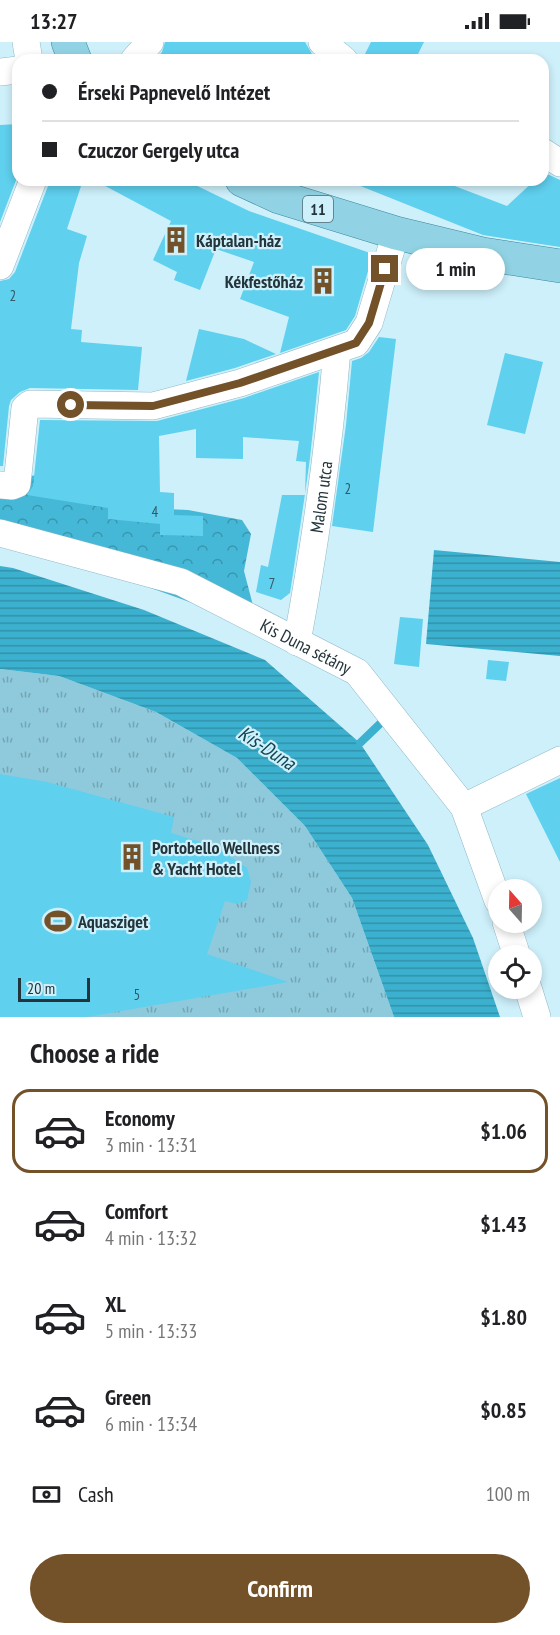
<!DOCTYPE html>
<html lang="en">
<head>
<meta charset="utf-8">
<style>
	body { margin:0; font-family:"PT Sans Narrow",sans-serif; background:#f2f2f2; color:#202124; height:100vh; display:flex; flex-direction:column; font-size:22px; white-space:nowrap }
	* { box-sizing:border-box; margin:0 }
	p { font-size:20px; color:#757577 }
	.icon { flex:none; width:33px; height:33px; fill:none; stroke:currentColor; stroke-width:2; stroke-linecap:round; stroke-linejoin:round }
	.map { position:relative; height:975px; overflow:hidden }
	.details { display:flex; flex-direction:column; background:#fff; flex:1 }
	.details>* { flex:none }
	.hud { position:absolute; left:12px; top:12px; width:537px; height:132px; border-radius:18px; box-shadow:0 3px 9px #0003; display:grid; align-content:center; height:132px; padding:0 30px; background:#fff }
	.needle { width:39px; rotate:340deg }
	.buttons { position:absolute; left:488px; top:837px; display:grid; gap:12px }
	.buttons a { display:grid; place-items:center; width:54px; height:54px; border-radius:50%; background:#fff; box-shadow:0 3px 9px #0003; font-size:30px }
	.scale { position:absolute; left:18px; bottom:15px; width:72px; box-sizing:border-box; padding-left:6px; border:3px solid #23343a; border-top:0; font-size:16px; line-height:21px; white-space:nowrap; color:#23343a; -webkit-text-stroke:4px #cef0fb; paint-order:stroke }
	.end { position:absolute; width:27px; height:27px; margin:-14px; border:8px solid #735129; background:#fff; box-shadow:0 0 0 3px #fff }
	.from { border-radius:50% }
	.bubble { position:absolute; height:42px; border-radius:21px; background:#fff; box-shadow:0 3px 9px #0003; font-size:20px; font-weight:700; line-height:42px; text-align:center }
	.hud b { display:flex; align-items:center; gap:21px; height:57px; font-size:22px }
	.hud b+b { border-top:2px solid #e0e0e0 }
	.hud i { width:15px; height:15px; background:#202124 }
	ul { padding:0; list-style:none }
	li { display:flex; align-items:center; gap:18px; height:84px; margin:0 12px 9px; padding:0 18px; border:3px solid transparent; border-radius:18px }
	li div { flex:1 }
	li b { display:block; font-size:22px }
	li em { font-style:normal; font-weight:700 }
	li.active { border-color:#735129 }
	li>.icon { width:54px; height:54px; stroke-width:1.5 }
	h2 { padding:0 30px; font-size:27px; line-height:72px }
	.pay { display:flex; align-items:center; gap:15px; height:66px; padding:0 30px; font-size:22px }
	.pay p { margin-inline-start:auto }
	.cta { display:flex; gap:12px; margin-top:auto; padding:12px 30px }
	.cta a { flex:1; height:69px; border-radius:36px; background:#735129; color:#fff; font-size:24px; font-weight:700; line-height:69px; text-align:center }
	.status { display:flex; justify-content:space-between; align-items:center; height:42px; padding:0 30px; background:#fff; direction:ltr }
	.status svg { height:16px; fill:currentColor }
	.map>svg:first-child { display:block }
</style>
</head>
<body>
<div class="status"><b>13:27</b><svg viewBox="0 0 49 12"><path d="M0 12V9h3v3zM5 12V6h3v6zM10 12V3h3v9zM15 12V0h3v12zM26 1h20v11H26zM47 4h2v5h-2z"/></svg></div>
<div class="map">
<svg width="560" height="975" viewBox="0 0 560 975">
	<defs>
		<pattern id="forest-crowns" width="20" height="18" patternUnits="userSpaceOnUse" patternTransform="scale(1.5)"><rect width="20" height="18" fill="#45b8d7"/><path d="M2 6a3 3 0 1 1 6 0M12 15a3 3 0 1 1 6 0" fill="none" stroke="#3996af"/></pattern>
		<pattern id="park-tufts" width="24" height="20" patternUnits="userSpaceOnUse" patternTransform="scale(1.5)"><rect width="24" height="20" fill="#8ecadc"/><path d="M3 7l-1-3M5 7V3M7 7l1-3M15 17l-1-3M17 17v-4M19 17l1-3" fill="none" stroke="#74a5b3"/></pattern>
		<pattern id="water-rules" width="6" height="5" patternUnits="userSpaceOnUse" patternTransform="scale(1.5)"><rect width="6" height="5" fill="#3cb1cf"/><path d="M0 2.5h6" fill="none" stroke="#3291a9"/></pattern>
	</defs>
	<rect width="100%" height="100%" fill="#cef0fb"/>
	<path fill="url(#forest-crowns)" d="M0,432L41,434L144,466L188,468L242,478L251,492L244,529L255,571L231,575L148,545L0,501Z"/>
	<path fill="url(#park-tufts)" d="M0,627L59,634L156,670L237,716L305,784L352,856L394,975H0Z"/>
	<path fill="url(#water-rules)" d="M434,508L560,520V614L426,602Z
		M0,524L13,526L144,568L265,618L360,701L428,803L473,896L500,975H394L352,856L305,784L237,716L156,670L59,634L0,627Z"/>
	<g fill="none" stroke-linecap="round" stroke-linejoin="round">
		<path stroke="#3cb1cf" stroke-width="8" d="M360,701L386,676"/>
	</g>
	<path fill="#5fd0ee" d="M165,0H305L312,12L319,18H155L162,10Z
		M371,0H424L415,18H362Z
		M18,82V133L0,180V83Z
		M543,130L560,138V205L483,193L348,139L439,138L507,164L535,138H543Z
		M48,138H83L67,187L87,194L79,221L71,287L82,288L81,300L142,305L138,348L30,346L20,350L11,358L9,364L3,424H0V239L9,237L15,230L48,144Z
		M94,138H185L249,169L373,212L355,274L346,288L280,311L289,275L240,257L254,220L216,207L200,248L174,238L177,230L153,218L171,179Z
		M199,287L244,297L276,312L235,326L186,339Z
		M379,295L396,297L373,490L332,484L346,383L352,319L361,316L369,310Z
		M505,311L543,320L525,392L487,383Z
		M319,330L310,416L305,452L294,525L290,551L281,558L256,550L261,523L268,525L282,453H305L306,420L296,419L299,399L243,395V417L196,416V387L159,394L160,450L174,451V473L203,474V494L160,493V482L108,477V466L27,453L33,444L40,378L157,379L244,356Z
		M400,575L423,577L419,625L394,622Z
		M488,618L509,620L506,639L486,637Z
		M0,732L47,740L174,775L171,791L214,804L247,826L251,840L247,858L237,862L225,859L207,912L288,940L87,975H0Z
		M560,736V820L526,752Z"/>
	<g fill="none" stroke-linecap="round" stroke-linejoin="round">
		<defs>
			<g id="minor">
				<path d="M26,0L29,18"/>
				<path d="M322,0L344,18"/>
				<path d="M134,18L150,0"/>
				<path d="M0,30L18,28"/>
				<path d="M543,110L560,121"/>
				<path d="M0,224L33,138"/>
				<path d="M0,443L12,444L17,442L25,366L30,362L153,364L240,341L356,301L369,281L396,191"/>
				<path id="s1" d="M0,491L181,540L357,630L464,765L498,859"/>
				<path id="s2" d="M297,600C315,503 329,406 337,308"/>
				<path d="M464,765L560,718"/>
				<path d="M506,880L517,914"/>
				<path d="M528,946L537,975"/>
			</g>
			<path id="major" d="M68,0L75,18
				M242,138L279,155L396,191L483,212L560,224"/>
		</defs>
		<use href="#minor" stroke="#90b9c6" stroke-width="28"/>
		<use href="#major" stroke="#3b889d" stroke-width="34"/>
		<use href="#minor" stroke="#fff" stroke-width="27"/>
		<use href="#major" stroke="#91d3e4" stroke-width="33"/>
	</g>
	<g fill="none" stroke-linecap="round" stroke-linejoin="round">
		<path stroke="#735129" stroke-width="8" d="M71,363L153,364L240,341L356,301L369,281L385,227"/>
	</g>
	<defs>
		<symbol id="building-bare" viewBox="-9 -9 18 18"><path d="M-4-6H4V6H1V3H-1V6H-4ZM-2.5-4.3h1.7v1.8h-1.7ZM.8-4.3h1.7v1.8H.8ZM-2.5-1h1.7V.8h-1.7ZM.8-1h1.7V.8H.8Z" fill="#735129" stroke="#cef0fb" stroke-width="2.5" paint-order="stroke"/></symbol>
		<symbol id="stadium-bare" viewBox="-9 -9 18 18"><path d="M0-5a6.5 5 0 1 0 0 10a6.5 5 0 1 0 0-10ZM-3.5-1.8h7v3.6h-7Z" fill="#735129" stroke="#cef0fb" stroke-width="2.5" paint-order="stroke"/></symbol>
	</defs>
	<g fill-rule="evenodd">
		<use href="#building-bare" x="157" y="179" width="38" height="38"/>
		<use href="#building-bare" x="304" y="220" width="38" height="38"/>
		<use href="#building-bare" x="113" y="796" width="38" height="38"/>
		<use href="#stadium-bare" x="39" y="860" width="38" height="38"/>
	</g>
	<g text-anchor="middle" dominant-baseline="central" stroke-width="4.5" stroke-linejoin="round" paint-order="stroke">
		<g font-size="15" fill="#325b67">
			<text x="13" y="253">2</text>
			<text x="348" y="446">2</text>
			<text x="155" y="469">4</text>
			<text x="272" y="541">7</text>
			<text x="137" y="952">5</text>
		</g>
		<rect fill="#cef0fb" stroke="#566c74" stroke-width="1.5" x="303" y="154" width="30" height="26" rx="4.5"/>
		<g font-size="16" font-weight="bold" fill="#23343a">
			<text x="318" y="167">11</text>
		</g>
		<g font-size="18" font-weight="bold" fill="#23343a" stroke="#cef0fb" text-anchor="start">
			<text x="196" y="198">Káptalan-ház</text>
			<text x="303" y="239" text-anchor="end">Kékfestőház</text>
			<text x="152" y="805">Portobello Wellness<tspan x="152" dy="21">&amp; Yacht Hotel</tspan></text>
			<text x="78" y="879">Aquasziget</text>
		</g>
		<g font-size="18" fill="#23343a" stroke="#cef0fb">
			<text stroke="none"><textPath href="#s2" startOffset="147">Malom utca</textPath></text>
			<text stroke="none"><textPath href="#s1" startOffset="328">Kis Duna sétány</textPath></text>
		</g>
		<g font-size="20" font-style="italic" fill="#134552" stroke="#cef0fb">
			<text transform="translate(267 706) rotate(33)">Kis-Duna</text>
		</g>
	</g>
</svg>
<div class="buttons">
<a><svg class="needle" viewBox="-14 -14 28 28"><path d="M0-13l5 13h-10z" fill="#e53935"/><path d="M0 13l5-13h-10z" fill="#757577"/></svg></a>
<a><svg class="icon" aria-label="locate" viewBox="0 0 24 24"><circle cx="12" cy="12" r="6"/><path d="M12 2v4M12 18v4M2 12h4M18 12h4"/></svg></a>
</div>
<div class="scale">20 m</div>
<i class="end from" style="left:71px;top:363px"></i>
<i class="end" style="left:385px;top:227px"></i>
<div class="bubble" style="left:406px;top:206px;width:99px">1 min</div>
<div class="hud">
<b><i class="from"></i>Érseki Papnevelő Intézet</b>
<b><i></i>Czuczor Gergely utca</b>
</div>
</div>
<section class="details">
<h2>Choose a ride</h2>
<ul>
<li class="active"><svg class="icon" aria-label="car" viewBox="0 0 24 24"><path d="M5 17H2v-5l4-1 3-4h7l3 4 3 1v5h-3M9 17h6M6 11h13"/><circle cx="7" cy="17" r="2"/><circle cx="17" cy="17" r="2"/></svg><div><b>Economy</b><p>3 min · 13:31</p></div><em>$1.06</em></li>
<li><svg class="icon" aria-label="car" viewBox="0 0 24 24"><path d="M5 17H2v-5l4-1 3-4h7l3 4 3 1v5h-3M9 17h6M6 11h13"/><circle cx="7" cy="17" r="2"/><circle cx="17" cy="17" r="2"/></svg><div><b>Comfort</b><p>4 min · 13:32</p></div><em>$1.43</em></li>
<li><svg class="icon" aria-label="car" viewBox="0 0 24 24"><path d="M5 17H2v-5l4-1 3-4h7l3 4 3 1v5h-3M9 17h6M6 11h13"/><circle cx="7" cy="17" r="2"/><circle cx="17" cy="17" r="2"/></svg><div><b>XL</b><p>5 min · 13:33</p></div><em>$1.80</em></li>
<li><svg class="icon" aria-label="car" viewBox="0 0 24 24"><path d="M5 17H2v-5l4-1 3-4h7l3 4 3 1v5h-3M9 17h6M6 11h13"/><circle cx="7" cy="17" r="2"/><circle cx="17" cy="17" r="2"/></svg><div><b>Green</b><p>6 min · 13:34</p></div><em>$0.85</em></li>
</ul>
<div class="pay"><svg class="icon" aria-label="cash" viewBox="0 0 24 24"><path d="M3 7h18v10H3z"/><circle cx="12" cy="12" r="2"/></svg>Cash<p>100 m</p></div>
<div class="cta"><a>Confirm</a></div>
</section>
</body>
</html>
